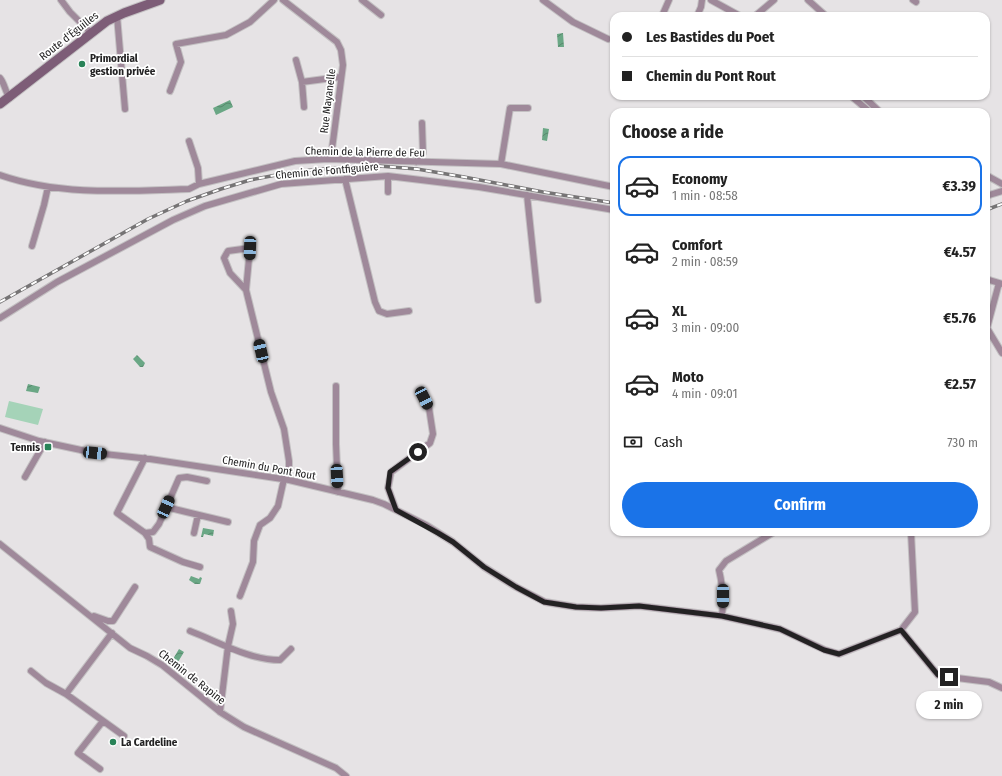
<!DOCTYPE html>
<html lang="en">
<head>
<meta charset="utf-8">
<style>
	body { margin:0; font-family:"Fira Sans Condensed",sans-serif; background:#f6f6f6; color:#222; height:100vh; display:flex; flex-direction:column; font-size:15px; white-space:nowrap }
	* { box-sizing:border-box; margin:0 }
	p { font-size:13px; color:#767676 }
	.icon { flex:none; width:22px; height:22px; fill:none; stroke:currentColor; stroke-width:2; stroke-linecap:round; stroke-linejoin:round }
	.map { position:relative; flex:1; overflow:hidden }
	.details { position:absolute; left:610px; top:108px; width:380px; height:428px; display:flex; flex-direction:column; background:#fff; border-radius:12px; box-shadow:0 1px 3px #0004 }
	.details>* { flex:none }
	.top-card { position:absolute; left:610px; top:12px; width:380px; height:88px; border-radius:12px; box-shadow:0 1px 3px #0004; display:grid; align-content:center; height:88px; padding:0 12px; background:#fff }
	.end { position:absolute; width:18px; height:18px; margin:-9px; border:5px solid #232223; background:#fff; box-shadow:0 0 0 2px #fff }
	.from { border-radius:50% }
	.bubble { position:absolute; height:28px; border-radius:14px; background:#fff; box-shadow:0 1px 3px #0004; font-size:13px; font-weight:700; line-height:28px; text-align:center }
	.car { position:absolute; width:12px; height:24px; margin:-12px -6px; border-radius:5px; box-shadow:0 0 3px 1px #0007; background:linear-gradient(#222 24%,#8ab4d8 0 40%,#222 0 76%,#8ab4d8 0 86%,#222 0) }
	.top-card b { display:flex; align-items:center; gap:14px; height:38px; font-size:15px }
	.top-card b+b { border-top:1px solid #e0e0e0 }
	.top-card i { width:10px; height:10px; background:#222 }
	ul { padding:0; list-style:none }
	li { display:flex; align-items:center; gap:12px; height:60px; margin:0 8px 6px; padding:0 4px; border:2px solid transparent; border-radius:12px }
	li div { flex:1 }
	li b { display:block; font-size:15px }
	li em { font-style:normal; font-weight:700 }
	li.selected { border-color:#1a73e8 }
	li>.icon { width:36px; height:36px; stroke-width:1.5 }
	h2 { padding:0 12px; font-size:18px; line-height:48px }
	.pay { display:flex; align-items:center; gap:10px; height:44px; padding:0 12px; font-size:15px }
	.pay p { margin-inline-start:auto }
	.primary-button { display:flex; gap:8px; margin-top:auto; padding:8px 12px }
	.primary-button a { flex:1; height:46px; border-radius:24px; background:#1a73e8; color:#fff; font-size:16px; font-weight:700; line-height:46px; text-align:center }
	.map>svg:first-child { display:block }
</style>
</head>
<body>
<div class="map">
<svg width="1002" height="776" viewBox="0 0 1002 776">
	<defs>
		<pattern id="water-waves" width="16" height="10" patternUnits="userSpaceOnUse"><rect width="16" height="10" fill="#6aa785"/><path d="M0 5q4-4 8 0t8 0" fill="none" stroke="#57886c"/></pattern>
	</defs>
	<rect width="100%" height="100%" fill="#e6e3e5"/>
	<path fill="#a5d3b8" d="M9,401L43,409L38,425L5,417Z"/>
	<path fill="url(#water-waves)" d="M563,33L564,47H558L557,34Z
		M230,100L233,107L216,115L213,108Z
		M543,128L549,129L547,141L542,140Z
		M137,355L145,363L143,367H140L133,359Z
		M28,384L40,387L38,393L26,391Z
		M203,528L214,530L213,536L204,534L203,537H201Z
		M191,576L199,579L200,577L202,578L200,584H195L189,580Z
		M179,649L184,652L178,662L173,659Z"/>
	<g fill="none" stroke-linecap="round" stroke-linejoin="round">
		<defs>
			<path id="street" d="M61,0L70,12L91,33
				M283,0L337,42L341,50L343,65L332,149L328,159
				M362,0L381,15
				M543,0L573,22L608,39
				M711,0L740,16
				M808,0L826,16
				M913,0L916,2
				M117,16L125,109
				M662,16L669,0
				M697,16L701,7L702,0
				M755,16L774,0
				M296,60L302,82L304,107
				M0,78C5,84 5,92 10,98
				M302,82L340,77
				M170,91L181,62L176,44L226,35L250,22L274,0
				M851,96L870,112
				M863,96L880,112
				M189,141L198,168L199,184
				M416,162L423,153L422,123
				M501,164L510,108H528
				M0,175C60,196 126,191 189,189L199,184L295,161L328,159L501,164L614,187
				M986,175L1002,184
				M345,179L375,302L379,311L387,314L409,311
				M388,192V176
				M527,195L538,300
				M986,196L1002,191
				M32,246L44,205L48,187
				M986,279L1002,284
				M999,283L987,328L1002,353
				M246,290L250,248L228,251L224,258L230,273L246,290L271,392L284,429L289,461V480
				M0,318L57,282L173,220L205,206L281,184L388,176L479,187L614,210
				M336,386V444L338,492
				M0,428L39,441L95,453L150,459L289,480L373,500L384,504L426,525L453,542L484,567L516,587L545,602L576,607L601,608L639,606L722,616L780,629L825,650L839,654L901,630L938,675L949,677L989,682L1002,688
				M145,458L117,513L145,533L149,539L150,547L183,562L200,567
				M25,477L45,442
				M166,507L228,522
				M396,510L388,488L391,472L430,443L433,434L429,408L424,398
				M145,533L153,532L159,524L179,478L187,477L207,481
				M194,533L198,515
				M0,544L130,648L147,656L162,665L220,712L244,727L336,768L346,776
				M240,596L253,562L254,541L260,525L270,518L278,506L284,479
				M94,616L108,621H113L135,587
				M722,616C724,599 723,587 719,570L726,561L774,532
				M901,630L915,612L911,532
				M190,631C219,642 249,660 280,660L291,649
				M31,671L46,683L66,694L124,736
				M66,694L112,633
				M220,712L228,646L233,624L231,611
				M100,769L78,753L103,721"/>
			<path id="secondary" d="M0,104L107,21L124,13L160,0"/>
		</defs>
		<use href="#street" stroke="#c3c0c2" stroke-width="8"/>
		<use href="#secondary" stroke="#c3c0c2" stroke-width="11"/>
		<use href="#street" stroke="#9f899a" stroke-width="6"/>
		<use href="#secondary" stroke="#7d5d77" stroke-width="9"/>
		<defs>
			<path id="rail" d="M986,210L1002,204
				M0,302L148,219L187,201L221,189L250,180L292,172L332,168L379,166L417,169L464,177L543,192L614,203"/>
		</defs>
		<use href="#rail" stroke="#767475" stroke-width="3.5"/>
		<use href="#rail" stroke="#fff" stroke-width="2" stroke-dasharray="6" stroke-linecap="butt"/>
	</g>
	<g fill="none" stroke-linecap="round" stroke-linejoin="round">
		<path stroke="#232223" stroke-width="5" d="M418,452L390,472L388,488L396,510L438,533L453,542L484,567L516,587L544,602L576,607L601,608L639,606L722,616L780,629L824,650L839,654L901,630L938,675L949,677"/>
	</g>
	<g fill="#298358" stroke="#fff" stroke-width="1.5">
		<circle cx="82" cy="64" r="4"/>
		<rect x="44" y="443" width="8" height="8" rx="2"/>
		<circle cx="113" cy="742" r="4"/>
	</g>
	<g text-anchor="middle" dominant-baseline="central" stroke-width="3.5" stroke-linejoin="round" paint-order="stroke">
		<g font-size="11" fill="#232223" stroke="#fff">
			<text transform="translate(69 36) rotate(-38)">Route d'Éguilles</text>
			<text transform="translate(328 101) rotate(-83)">Rue Mayanelle</text>
			<text transform="translate(365 152) rotate(1)">Chemin de la Pierre de Feu</text>
			<text transform="translate(327 171) rotate(-5)">Chemin de Fontfiguière</text>
			<text transform="translate(269 468) rotate(10)">Chemin du Pont Rout</text>
			<text transform="translate(192 677) rotate(38)">Chemin de Rapine</text>
		</g>
		<g font-size="11" font-weight="bold" fill="#232223" stroke="#fff" text-anchor="start">
			<text x="90" y="58">Primordial<tspan x="90" dy="13">gestion privée</tspan></text>
			<text x="40" y="447" text-anchor="end">Tennis</text>
			<text x="121" y="742">La Cardeline</text>
		</g>
	</g>
</svg>
<i class="end from" style="left:418px;top:452px"></i>
<i class="end" style="left:949px;top:677px"></i>
<div class="bubble" style="left:916px;top:691px;width:66px">2 min</div>
<i class="car" style="left:250px;top:248px;rotate:182deg"></i>
<i class="car" style="left:261px;top:351px;rotate:347deg"></i>
<i class="car" style="left:424px;top:398px;rotate:153deg"></i>
<i class="car" style="left:95px;top:453px;rotate:96deg"></i>
<i class="car" style="left:337px;top:476px;rotate:177deg"></i>
<i class="car" style="left:166px;top:507px;rotate:24deg"></i>
<i class="car" style="left:723px;top:596px;rotate:180deg"></i>
<div class="top-card">
<b><i class="from"></i>Les Bastides du Poet</b>
<b><i></i>Chemin du Pont Rout</b>
</div>
<section class="details">
<h2>Choose a ride</h2>
<ul>
<li class="selected"><svg class="icon" aria-label="car" viewBox="0 0 24 24"><path d="M5 17H2v-5l4-1 3-4h7l3 4 3 1v5h-3M9 17h6M6 11h13"/><circle cx="7" cy="17" r="2"/><circle cx="17" cy="17" r="2"/></svg><div><b>Economy</b><p>1 min · 08:58</p></div><em>€3.39</em></li>
<li><svg class="icon" aria-label="car" viewBox="0 0 24 24"><path d="M5 17H2v-5l4-1 3-4h7l3 4 3 1v5h-3M9 17h6M6 11h13"/><circle cx="7" cy="17" r="2"/><circle cx="17" cy="17" r="2"/></svg><div><b>Comfort</b><p>2 min · 08:59</p></div><em>€4.57</em></li>
<li><svg class="icon" aria-label="car" viewBox="0 0 24 24"><path d="M5 17H2v-5l4-1 3-4h7l3 4 3 1v5h-3M9 17h6M6 11h13"/><circle cx="7" cy="17" r="2"/><circle cx="17" cy="17" r="2"/></svg><div><b>XL</b><p>3 min · 09:00</p></div><em>€5.76</em></li>
<li><svg class="icon" aria-label="car" viewBox="0 0 24 24"><path d="M5 17H2v-5l4-1 3-4h7l3 4 3 1v5h-3M9 17h6M6 11h13"/><circle cx="7" cy="17" r="2"/><circle cx="17" cy="17" r="2"/></svg><div><b>Moto</b><p>4 min · 09:01</p></div><em>€2.57</em></li>
</ul>
<div class="pay"><svg class="icon" aria-label="cash" viewBox="0 0 24 24"><path d="M3 7h18v10H3z"/><circle cx="12" cy="12" r="2"/></svg>Cash<p>730 m</p></div>
<div class="primary-button"><a>Confirm</a></div>
</section>
</div>
</body>
</html>
